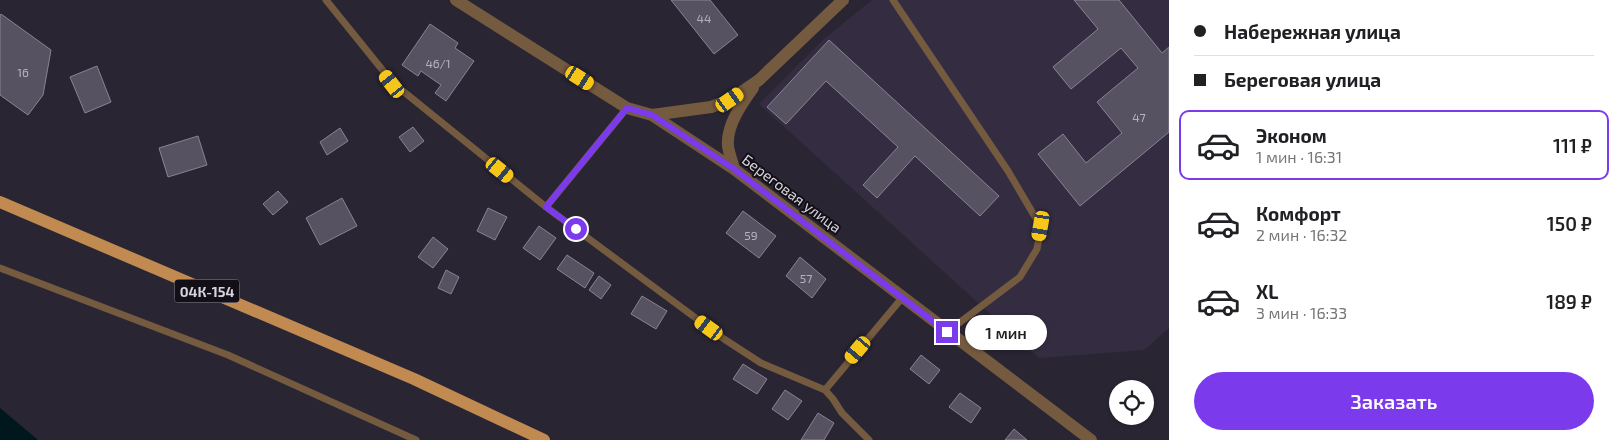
<!DOCTYPE html>
<html lang="ru">
<head>
<meta charset="utf-8">
<style>
	body { margin:0; font-family:"Exo 2",sans-serif; background:#f6f6f6; color:#202124; height:100vh; display:flex; flex-direction:column; font-size:19px; white-space:nowrap }
	* { box-sizing:border-box; margin:0 }
	p { font-size:16px; color:#757577 }
	.icon { flex:none; width:28px; height:28px; fill:none; stroke:currentColor; stroke-width:2; stroke-linecap:round; stroke-linejoin:round }
	.map { position:relative; flex:1; overflow:hidden }
	.panel { display:flex; flex-direction:column; background:#fff; width:450px }
	.panel>* { flex:none }
	.top-card { display:grid; align-content:center; height:110px; padding:0 25px; background:#fff }
	.buttons { position:absolute; left:1109px; top:380px; display:grid; gap:10px }
	.buttons a { display:grid; place-items:center; width:45px; height:45px; border-radius:50%; background:#fff; box-shadow:0 1px 4px #0004; font-size:25px }
	.end { position:absolute; width:22px; height:22px; margin:-11px; border:6px solid #7c3aed; background:#fff; box-shadow:0 0 0 2px #fff }
	.from { border-radius:50% }
	.bubble { position:absolute; height:35px; border-radius:18px; background:#fff; box-shadow:0 1px 4px #0004; font-size:16px; font-weight:600; line-height:35px; text-align:center }
	.car { position:absolute; width:15px; height:30px; margin:-15px -8px; border-radius:6px; box-shadow:0 0 4px 1px #0007; background:linear-gradient(#f5c518 24%,#345 0 40%,#f5c518 0 76%,#345 0 86%,#f5c518 0) }
	.top-card b { display:flex; align-items:center; gap:18px; height:48px; font-size:19px }
	.top-card b+b { border-top:1px solid #e0e0e0 }
	.top-card i { width:12px; height:12px; background:#202124 }
	ul { padding:0; list-style:none }
	li { display:flex; align-items:center; gap:15px; height:70px; margin:0 10px 8px; padding:0 15px; border:2px solid transparent; border-radius:10px }
	li div { flex:1 }
	li b { display:block; font-size:19px }
	li em { font-style:normal; font-weight:600 }
	li.active { border-color:#7c3aed }
	li>.icon { width:45px; height:45px; stroke-width:1.5 }
	.action { display:flex; gap:10px; margin-top:auto; padding:10px 25px }
	.action a { flex:1; height:58px; border-radius:30px; background:#7c3aed; color:#fff; font-size:20px; font-weight:600; line-height:58px; text-align:center }
	main { display:flex; flex:1; min-height:0 }
	.map>svg:first-child { display:block }
</style>
</head>
<body>
<main>
<div class="map">
<svg width="1169" height="440" viewBox="0 0 1169 440">
	<rect width="100%" height="100%" fill="#2a2533"/>
	<path fill="#342d41" d="M872,0H1169V328L1144,350L1039,358L759,104L824,39Z"/>
	<path fill="#00171d" d="M0,408L38,440H0Z"/>
	<path fill="#575262" stroke="#898395" d="M671,0H710L738,35L714,54Z
		M1074,0H1119L1162,53L1169,47V132L1080,206L1038,154L1063,134L1086,163L1122,133L1097,102L1138,68L1121,48L1071,89L1053,67L1098,29Z
		M1,14L51,50L43,95L28,115L0,95V16Z
		M430,24L458,43L455,48L474,61L446,101L435,93L441,85L421,71L418,76L402,65Z
		M829,40L999,196L980,216L915,156L877,198L863,185L898,147L826,81L786,124L767,107Z
		M97,66L111,102L85,113L70,77Z
		M413,127L424,141L410,152L399,137Z
		M340,128L348,141L327,155L320,142Z
		M198,136L207,165L168,177L159,148Z
		M278,191L288,202L273,215L263,204Z
		M342,198L357,226L320,245L306,218Z
		M488,208L507,217L495,240L477,231Z
		M743,211L776,236L759,258L726,233Z
		M539,226L556,238L540,260L523,248Z
		M433,237L448,249L433,268L418,257Z
		M567,255L594,273L585,288L557,269Z
		M800,257L826,279L812,298L786,276Z
		M446,270L459,277L451,294L438,288Z
		M599,276L611,285L601,299L589,290Z
		M642,296L667,311L656,329L631,314Z
		M921,355L940,370L929,384L910,369Z
		M743,364L767,379L757,394L733,379Z
		M785,390L802,401L788,420L772,409Z
		M960,393L981,408L971,423L949,407Z
		M818,413L834,423L824,440H801Z
		M1014,429L1027,440H1005Z"/>
	<g fill="none" stroke-linecap="round" stroke-linejoin="round">
		<path stroke="#745a3f" stroke-width="7" d="M326,0L393,83L546,207
			M893,0L1008,171L1041,227L1037,249L1020,277L947,332
			M627,108L546,207L724,339L761,363L825,390L833,399L842,413L869,440
			M0,268L228,355L416,440
			M825,390L902,298"/>
		<path stroke="#745a3f" stroke-width="12" d="M456,0L627,108L652,115L734,169L1091,440
			M652,115L711,107L730,100L759,80L843,0
			M734,169C732,161 729,153 728,146C726,126 742,103 753,88"/>
		<path stroke="#c08a51" stroke-width="12" d="M0,202L414,379L544,440"/>
	</g>
	<g fill="none" stroke-linecap="round" stroke-linejoin="round">
		<path stroke="#7c3aed" stroke-width="6" d="M576,229L546,207L627,108L652,115L734,169L947,332"/>
	</g>
	<g text-anchor="middle" dominant-baseline="central" stroke-width="4" stroke-linejoin="round" paint-order="stroke">
		<g font-size="12" fill="#b6b3be">
			<text x="704" y="18">44</text>
			<text x="438" y="63">46/1</text>
			<text x="23" y="72">16</text>
			<text x="1139" y="117">47</text>
			<text x="751" y="235">59</text>
			<text x="806" y="278">57</text>
		</g>
		<rect fill="#120f16" stroke="#9b98a1" stroke-width="1" x="174.5" y="279.5" width="65" height="23" rx="4"/>
		<g font-size="14" font-weight="bold" fill="#d6d3dc">
			<text x="207" y="291">04К-154</text>
		</g>
		<g font-size="15" fill="#d6d3dc" stroke="#120f16">
			<text transform="translate(792 193) rotate(37)">Береговая улица</text>
		</g>
	</g>
</svg>
<div class="buttons">
<a><svg class="icon" aria-label="locate" viewBox="0 0 24 24"><circle cx="12" cy="12" r="6"/><path d="M12 2v4M12 18v4M2 12h4M18 12h4"/></svg></a>
</div>
<i class="end from" style="left:576px;top:229px"></i>
<i class="end" style="left:947px;top:332px"></i>
<div class="bubble" style="left:965px;top:315px;width:82px">1 мин</div>
<i class="car" style="left:580px;top:78px;rotate:122deg"></i>
<i class="car" style="left:392px;top:84px;rotate:322deg"></i>
<i class="car" style="left:730px;top:100px;rotate:55deg"></i>
<i class="car" style="left:500px;top:170px;rotate:129deg"></i>
<i class="car" style="left:1041px;top:226px;rotate:190deg"></i>
<i class="car" style="left:709px;top:328px;rotate:306deg"></i>
<i class="car" style="left:858px;top:350px;rotate:220deg"></i>
</div>
<section class="panel">
<div class="top-card">
<b><i class="from"></i>Набережная улица</b>
<b><i></i>Береговая улица</b>
</div>
<ul>
<li class="active"><svg class="icon" aria-label="car" viewBox="0 0 24 24"><path d="M5 17H2v-5l4-1 3-4h7l3 4 3 1v5h-3M9 17h6M6 11h13"/><circle cx="7" cy="17" r="2"/><circle cx="17" cy="17" r="2"/></svg><div><b>Эконом</b><p>1 мин · 16:31</p></div><em>111 ₽</em></li>
<li><svg class="icon" aria-label="car" viewBox="0 0 24 24"><path d="M5 17H2v-5l4-1 3-4h7l3 4 3 1v5h-3M9 17h6M6 11h13"/><circle cx="7" cy="17" r="2"/><circle cx="17" cy="17" r="2"/></svg><div><b>Комфорт</b><p>2 мин · 16:32</p></div><em>150 ₽</em></li>
<li><svg class="icon" aria-label="car" viewBox="0 0 24 24"><path d="M5 17H2v-5l4-1 3-4h7l3 4 3 1v5h-3M9 17h6M6 11h13"/><circle cx="7" cy="17" r="2"/><circle cx="17" cy="17" r="2"/></svg><div><b>XL</b><p>3 мин · 16:33</p></div><em>189 ₽</em></li>
</ul>
<div class="action"><a>Заказать</a></div>
</section>
</main>
</body>
</html>
